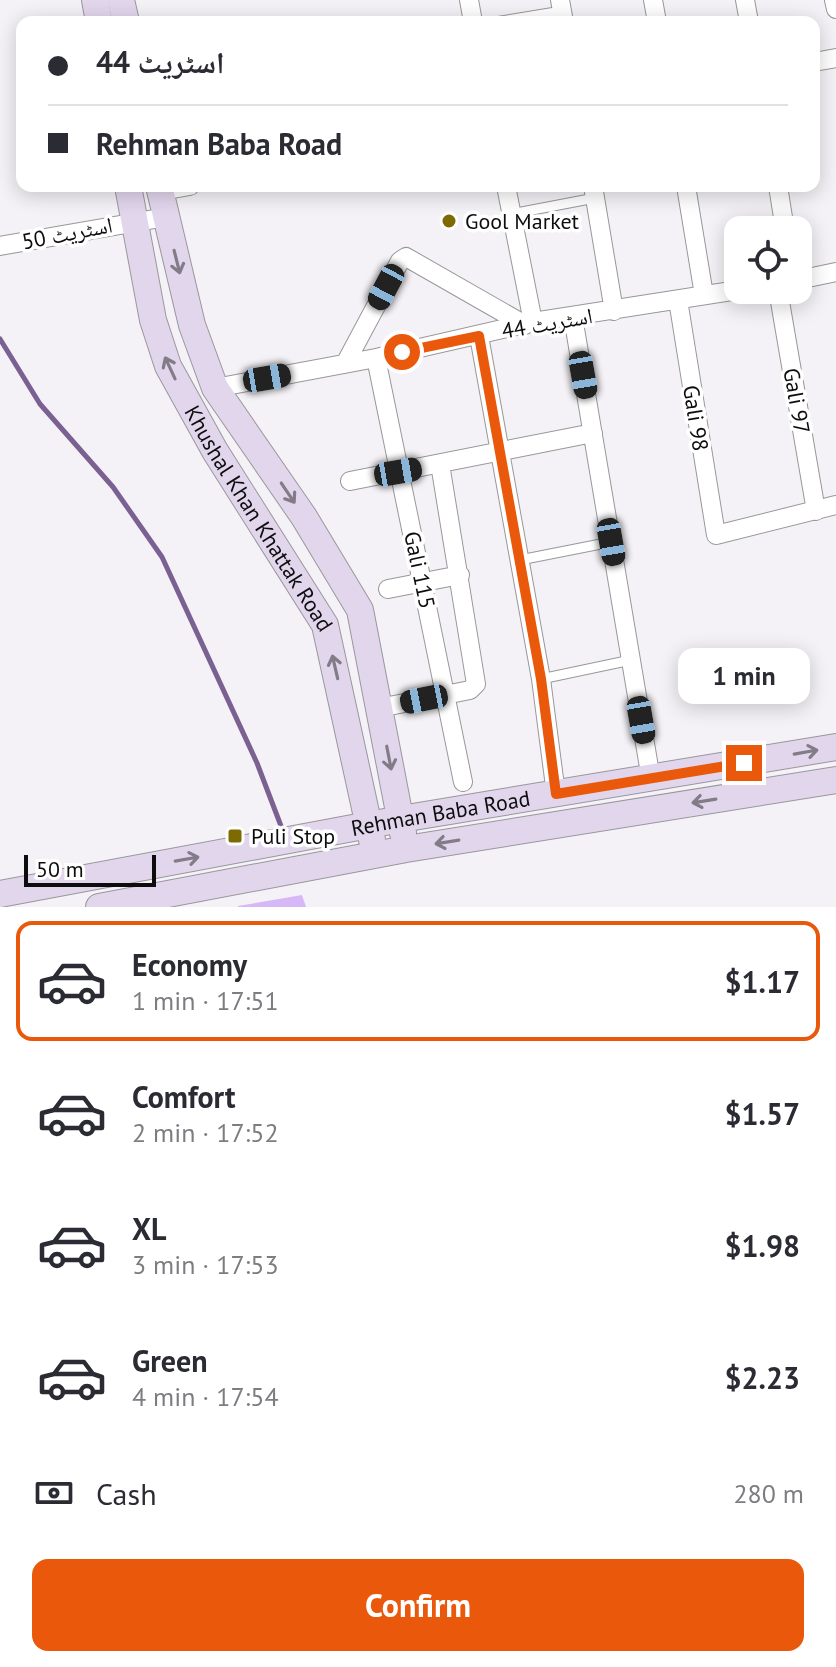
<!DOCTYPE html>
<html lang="en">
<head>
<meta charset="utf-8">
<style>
	body { margin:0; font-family:"PT Sans","Noto Naskh Arabic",sans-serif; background:#f2f2f3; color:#2b2b33; height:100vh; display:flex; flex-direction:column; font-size:30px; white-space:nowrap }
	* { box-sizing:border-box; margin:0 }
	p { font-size:26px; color:#7c7c81 }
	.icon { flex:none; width:44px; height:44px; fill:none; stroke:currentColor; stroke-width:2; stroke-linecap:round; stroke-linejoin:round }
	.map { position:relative; height:907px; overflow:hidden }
	.sheet { display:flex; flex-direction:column; background:#fff; flex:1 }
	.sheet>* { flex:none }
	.banner { position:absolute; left:16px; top:16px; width:804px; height:176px; border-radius:16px; box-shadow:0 4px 20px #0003; display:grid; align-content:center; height:176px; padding:0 32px; background:#fff }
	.fabs { position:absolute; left:724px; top:216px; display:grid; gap:16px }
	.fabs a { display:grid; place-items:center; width:88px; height:88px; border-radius:16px; background:#fff; box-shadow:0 4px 20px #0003; font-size:40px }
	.scale { position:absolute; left:24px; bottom:20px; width:132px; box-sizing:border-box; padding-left:8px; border:4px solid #0d0d0e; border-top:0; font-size:22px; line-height:28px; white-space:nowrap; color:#0d0d0e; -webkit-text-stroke:6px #fff; paint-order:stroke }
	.end { position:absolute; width:36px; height:36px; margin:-18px; border:10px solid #ea580c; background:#fff; box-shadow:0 0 0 4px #fff }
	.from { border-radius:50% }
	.bubble { position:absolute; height:56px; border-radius:16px; background:#fff; box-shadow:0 4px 20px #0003; font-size:26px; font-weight:700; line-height:56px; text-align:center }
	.car { position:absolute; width:24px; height:48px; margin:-24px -12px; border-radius:10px; box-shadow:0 0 6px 2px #0007; background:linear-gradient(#222 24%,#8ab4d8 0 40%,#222 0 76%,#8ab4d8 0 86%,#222 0) }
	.banner b { display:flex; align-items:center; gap:28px; height:76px; font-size:30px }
	.banner b+b { border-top:2px solid #e1e1e2 }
	.banner i { width:20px; height:20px; background:#2b2b33 }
	ul { padding:14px 0 0; list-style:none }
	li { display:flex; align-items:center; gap:24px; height:120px; margin:0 16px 12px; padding:0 16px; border:4px solid transparent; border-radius:16px }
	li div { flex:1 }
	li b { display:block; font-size:30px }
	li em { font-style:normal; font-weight:700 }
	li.active { border-color:#ea580c }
	li>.icon { width:72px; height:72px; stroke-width:1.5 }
	.pay { display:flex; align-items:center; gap:20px; height:88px; padding:0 32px; font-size:30px }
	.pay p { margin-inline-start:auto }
	.action { display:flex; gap:16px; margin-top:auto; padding:16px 32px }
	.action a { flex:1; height:92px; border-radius:16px; background:#ea580c; color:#fff; font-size:32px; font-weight:700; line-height:92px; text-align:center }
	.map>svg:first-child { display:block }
</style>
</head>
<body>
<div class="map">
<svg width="836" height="907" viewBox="0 0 836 907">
	<rect width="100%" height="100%" fill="#f4f2f6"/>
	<path fill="#d7b8f6" d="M302,895L306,907H238V906Z"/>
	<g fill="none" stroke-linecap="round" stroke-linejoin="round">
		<path stroke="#7a6192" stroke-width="5" d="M0,339L40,404L113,487L162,557L257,763L281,826"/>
		<defs>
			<path id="lane" d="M495,22L562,11
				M511,214L595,198
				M520,560L611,542
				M541,679L631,660"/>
			<path id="street" d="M469,0L473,22
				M560,0L564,22
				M653,0L657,22
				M745,0L749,22
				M834,0L836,9
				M814,62L836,58
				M506,186L533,322
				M593,186L614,311
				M686,186L704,295
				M778,186L785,230
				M161,191L190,186
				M0,246L166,217
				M798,280L836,272
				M778,290L816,511
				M678,300L716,535L836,505
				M573,317L651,779
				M479,336L541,679L556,794
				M376,358L463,782
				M345,364L400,261L406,257L525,325
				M215,388L376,358L533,322L738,290
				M350,481L593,433
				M388,589L460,575
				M379,708L470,690L476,684L440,464"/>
			<g id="secondary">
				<path d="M95,0L99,22"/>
				<path d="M121,0L126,22"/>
				<path id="s1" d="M128,186L153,320L168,366L215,451L325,625L372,840"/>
				<path d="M159,186L192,325L215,388L304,517L360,610L403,833"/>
				<path id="s2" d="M0,894L401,819L836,747"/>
				<path d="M99,907L406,849L836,780"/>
			</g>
		</defs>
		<use href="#lane" stroke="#98979a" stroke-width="11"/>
		<use href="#street" stroke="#98979a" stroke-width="20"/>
		<use href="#secondary" stroke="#98979a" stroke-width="28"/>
		<use href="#lane" stroke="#fff" stroke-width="9"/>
		<use href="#street" stroke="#fff" stroke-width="18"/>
		<use href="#secondary" stroke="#e2d6ed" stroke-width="26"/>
	</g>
	<defs><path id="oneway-shaft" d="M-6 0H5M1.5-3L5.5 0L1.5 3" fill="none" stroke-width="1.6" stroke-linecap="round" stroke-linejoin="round" transform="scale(2)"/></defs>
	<g stroke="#827c89">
		<use href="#oneway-shaft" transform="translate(177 262) rotate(76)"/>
		<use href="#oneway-shaft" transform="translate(170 368) rotate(-115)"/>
		<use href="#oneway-shaft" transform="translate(288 493) rotate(56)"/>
		<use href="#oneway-shaft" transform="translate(335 667) rotate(-103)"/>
		<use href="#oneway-shaft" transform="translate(806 752) rotate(-10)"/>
		<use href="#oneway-shaft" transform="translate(389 758) rotate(79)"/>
		<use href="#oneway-shaft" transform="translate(704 801) rotate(171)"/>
		<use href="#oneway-shaft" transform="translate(447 842) rotate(171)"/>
		<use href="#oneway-shaft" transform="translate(187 859) rotate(-10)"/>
	</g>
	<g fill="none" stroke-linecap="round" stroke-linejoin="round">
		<path stroke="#ea580c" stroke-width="10" d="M402,352L479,336L541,679L556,794L744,763"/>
	</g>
	<g fill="#7e6a02" stroke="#fff" stroke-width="3">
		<circle cx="449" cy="221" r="8"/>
		<rect x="227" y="828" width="16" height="16" rx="4"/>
	</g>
	<g text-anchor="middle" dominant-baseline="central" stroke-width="7" stroke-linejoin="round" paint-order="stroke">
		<g font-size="22" fill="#0d0d0e" stroke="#fff" text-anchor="start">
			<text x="465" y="221">Gool Market</text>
			<text x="251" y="836">Puli Stop</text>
		</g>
		<g font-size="22" fill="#0d0d0e" stroke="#fff">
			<text transform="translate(67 233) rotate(-11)">اسٹریٹ 50</text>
			<text transform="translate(547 323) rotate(-10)">اسٹریٹ 44</text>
			<text transform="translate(797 401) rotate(80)">Gali 97</text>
			<text transform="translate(696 418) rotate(81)">Gali 98</text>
			<text stroke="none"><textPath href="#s1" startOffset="362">Khushal Khan Khattak Road</textPath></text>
			<text transform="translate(420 570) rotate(78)">Gali 115</text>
			<text stroke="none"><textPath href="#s2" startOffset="448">Rehman Baba Road</textPath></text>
		</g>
	</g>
</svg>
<div class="fabs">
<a><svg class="icon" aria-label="locate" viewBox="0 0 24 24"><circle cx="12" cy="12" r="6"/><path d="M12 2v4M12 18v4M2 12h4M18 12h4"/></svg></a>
</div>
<div class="scale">50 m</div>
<i class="end from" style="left:402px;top:352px"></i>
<i class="end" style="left:744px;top:763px"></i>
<div class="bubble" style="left:678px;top:648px;width:132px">1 min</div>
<i class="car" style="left:386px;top:287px;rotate:208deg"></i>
<i class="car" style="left:583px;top:375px;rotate:170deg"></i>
<i class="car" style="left:267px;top:378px;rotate:80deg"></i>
<i class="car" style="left:398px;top:472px;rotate:80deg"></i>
<i class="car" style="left:611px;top:542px;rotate:170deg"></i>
<i class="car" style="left:424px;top:699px;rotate:259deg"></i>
<i class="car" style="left:641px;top:720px;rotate:170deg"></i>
<div class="banner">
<b><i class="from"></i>اسٹریٹ 44</b>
<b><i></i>Rehman Baba Road</b>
</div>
</div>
<section class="sheet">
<ul>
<li class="active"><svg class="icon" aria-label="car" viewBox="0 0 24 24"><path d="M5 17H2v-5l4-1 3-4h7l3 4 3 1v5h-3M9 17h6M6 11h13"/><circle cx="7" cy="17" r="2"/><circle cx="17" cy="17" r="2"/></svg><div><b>Economy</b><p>1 min · 17:51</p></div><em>$1.17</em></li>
<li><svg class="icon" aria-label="car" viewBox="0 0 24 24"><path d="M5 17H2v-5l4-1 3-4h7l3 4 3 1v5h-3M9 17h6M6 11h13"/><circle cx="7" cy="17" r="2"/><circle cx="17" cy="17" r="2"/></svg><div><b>Comfort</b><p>2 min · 17:52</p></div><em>$1.57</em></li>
<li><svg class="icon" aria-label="car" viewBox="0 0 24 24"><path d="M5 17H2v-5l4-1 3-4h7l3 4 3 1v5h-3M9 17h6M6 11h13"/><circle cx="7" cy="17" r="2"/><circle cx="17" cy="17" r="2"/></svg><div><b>XL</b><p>3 min · 17:53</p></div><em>$1.98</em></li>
<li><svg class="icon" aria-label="car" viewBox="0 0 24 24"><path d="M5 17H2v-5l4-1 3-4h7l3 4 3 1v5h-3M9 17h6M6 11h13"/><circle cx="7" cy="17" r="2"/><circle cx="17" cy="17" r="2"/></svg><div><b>Green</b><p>4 min · 17:54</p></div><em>$2.23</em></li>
</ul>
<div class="pay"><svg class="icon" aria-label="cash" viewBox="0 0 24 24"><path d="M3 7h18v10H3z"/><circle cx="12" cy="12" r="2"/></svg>Cash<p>280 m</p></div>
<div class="action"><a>Confirm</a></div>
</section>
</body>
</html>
